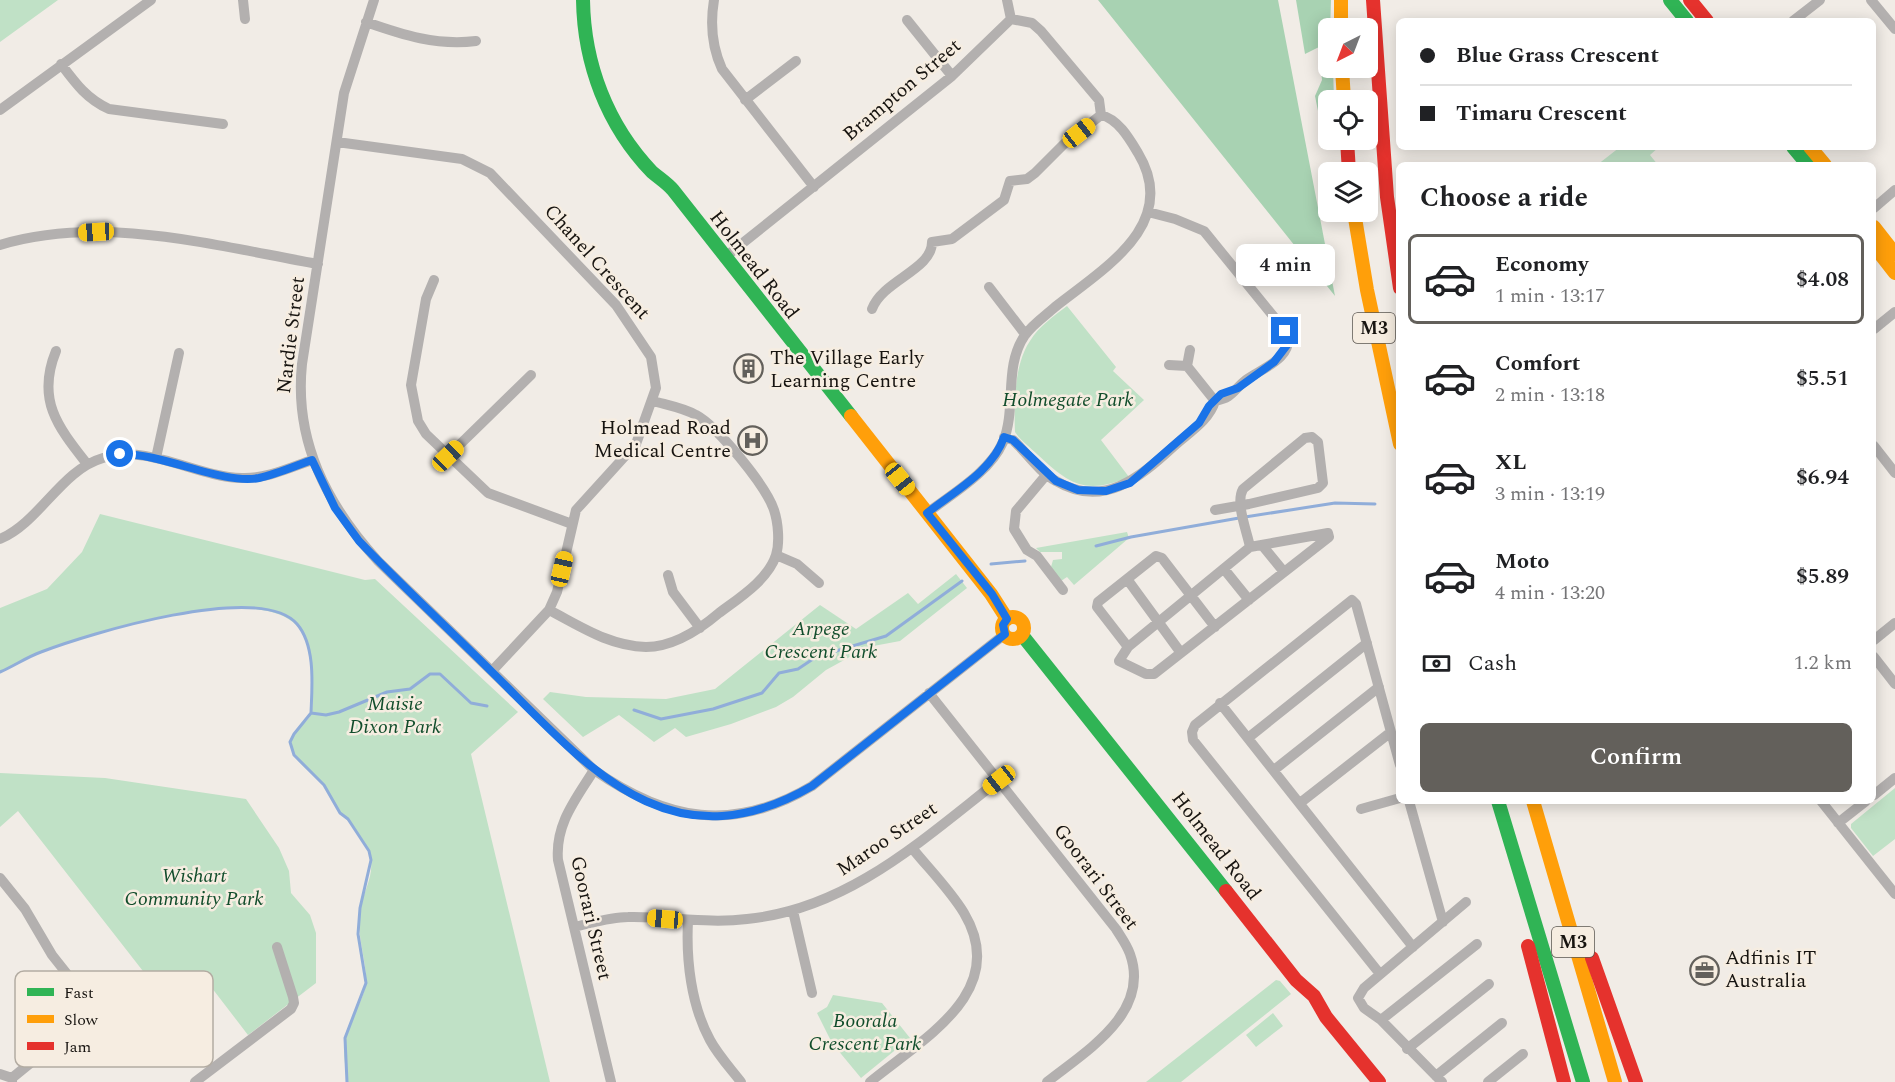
<!DOCTYPE html>
<html lang="en">
<head>
<meta charset="utf-8">
<style>
	body { margin:0; font-family:Spectral,serif; background:#f6f6f6; color:#202124; height:100vh; display:flex; flex-direction:column; font-size:22px; white-space:nowrap }
	* { box-sizing:border-box; margin:0 }
	p { font-size:20px; color:#757577 }
	.icon { flex:none; width:33px; height:33px; fill:none; stroke:currentColor; stroke-width:2; stroke-linecap:round; stroke-linejoin:round }
	.map { position:relative; flex:1; overflow:hidden }
	.panel { position:absolute; left:1396px; top:162px; width:480px; height:642px; display:flex; flex-direction:column; background:#fff; border-radius:9px; box-shadow:0 3px 15px #0003 }
	.panel>* { flex:none }
	.guide { position:absolute; left:1396px; top:18px; width:480px; height:132px; border-radius:9px; box-shadow:0 3px 15px #0003; display:grid; align-content:center; height:132px; padding:0 24px; background:#fff }
	.needle { width:39px; rotate:222deg }
	.buttons { position:absolute; left:1318px; top:18px; display:grid; gap:12px }
	.buttons a { display:grid; place-items:center; width:60px; height:60px; border-radius:9px; background:#fff; box-shadow:0 3px 15px #0003; font-size:30px }
	.end { position:absolute; width:27px; height:27px; margin:-14px; border:8px solid #1a73e8; background:#fff; box-shadow:0 0 0 3px #fff }
	.from { border-radius:50% }
	.bubble { position:absolute; height:42px; border-radius:9px; background:#fff; box-shadow:0 3px 15px #0003; font-size:20px; font-weight:600; line-height:42px; text-align:center }
	.car { position:absolute; width:18px; height:36px; margin:-18px -9px; border-radius:8px; box-shadow:0 0 4px 2px #0007; background:linear-gradient(#f5c518 24%,#345 0 40%,#f5c518 0 76%,#345 0 86%,#f5c518 0) }
	.guide b { display:flex; align-items:center; gap:21px; height:57px; font-size:22px }
	.guide b+b { border-top:2px solid #e0e0e0 }
	.guide i { width:15px; height:15px; background:#202124 }
	ul { padding:0; list-style:none }
	li { display:flex; align-items:center; gap:18px; height:90px; margin:0 12px 9px; padding:0 12px; border:3px solid transparent; border-radius:9px }
	li div { flex:1 }
	li b { display:block; font-size:22px }
	li em { font-style:normal; font-weight:600 }
	li.active { border-color:#63605b }
	li>.icon { width:54px; height:54px; stroke-width:1.5 }
	h2 { padding:0 24px; font-size:27px; line-height:72px }
	.pay { display:flex; align-items:center; gap:15px; height:66px; padding:0 24px; font-size:22px }
	.pay p { margin-inline-start:auto }
	.action { display:flex; gap:12px; margin-top:auto; padding:12px 24px }
	.action a { flex:1; height:69px; border-radius:9px; background:#63605b; color:#fff; font-size:24px; font-weight:600; line-height:69px; text-align:center }
	.map>svg:first-child { display:block }
</style>
</head>
<body>
<div class="map">
<svg width="1895" height="1082" viewBox="0 0 1895 1082">
	<rect width="100%" height="100%" fill="#f1ece6"/>
	<path fill="#c0e1c6" d="M0,0H58L0,42Z
		M1620,147H1659L1650,155L1658,165H1597Z
		M1067,306L1116,367L1113,371L1144,400L1101,440L1129,477C1086,495 1070,485 1038,455C1030,447 1021,441 1015,432C1014,405 1014,364 1030,341C1039,326 1054,316 1067,306Z
		M100,514L365,580L375,579L518,712L471,754L550,1082H347C346,1068 342,1050 345,1037C349,1019 365,1000 366,981C366,957 356,935 360,909C363,893 373,878 371,861C370,843 351,825 340,812C333,804 330,793 324,785C313,772 291,762 291,743C290,730 307,725 311,714C316,698 311,654 305,638C280,572 88,633 41,652C27,657 13,666 0,672V608L47,589L82,552Z
		M1127,532L1129,538L1074,585L1067,577L1061,581L1051,567L1053,560L1062,559V552H1040L1036,548Z
		M956,574L967,588L900,641L868,647L826,670L793,697L776,707L731,724L686,737L675,728L654,742L619,715L583,737L543,699L550,692L586,697L666,699L715,689L820,605L856,629L908,593L918,604Z
		M0,773L105,778L246,799L279,848L289,871L291,893L310,915L316,933V983L248,1035L205,979L171,1007L18,811L0,827Z
		M1895,788V839L1873,856L1851,828V824Z
		M1276,980L1280,981L1291,994L1181,1082H1146Z
		M833,995L882,1003L910,1038L861,1078L832,1043L817,1013L827,1007Z
		M1273,1013L1283,1026L1256,1047L1246,1035Z"/>
	<path fill="#a8d2b2" d="M1098,0H1278L1335,296Z
		M1296,0H1331L1329,68H1333L1334,100H1329V142L1324,141L1315,96L1322,80L1319,47L1305,54Z"/>
	<g fill="none" stroke-linecap="round" stroke-linejoin="round">
		<path stroke="#90add9" stroke-width="3" d="M1245,517L1335,503L1375,504
			M1096,546L1131,537L1239,518
			M991,564L1025,561
			M0,672C14,666 27,657 41,652C88,634 260,581 297,624C316,646 312,687 311,713L294,734L290,742L294,755L324,785L340,813L348,819L369,851L371,860L360,908L358,934L366,983L345,1038L347,1082
			M634,710L661,719L713,709L762,693L779,673L798,669L816,657L886,636L962,581
			M311,713L326,715L339,712L387,692L410,689L430,674H440L471,703L487,706"/>
		<path stroke="#b3b0af" stroke-width="10" d="M243,0L245,19
			M374,0L344,93L302,364C294,441 327,505 378,561L594,770C667,821 733,833 812,786L1005,634
			M714,0C710,24 712,47 722,69L814,187
			M1007,0L1011,19
			M1871,0L1895,29
			M907,20L952,76
			M1793,21L1820,0
			M366,22C403,35 437,46 476,41
			M61,64C76,84 87,99 109,109L223,124
			M745,100L796,61
			M0,110L151,0
			M337,142L462,159L490,173L616,305L651,357L656,388L636,444L576,510L557,592L549,610L492,671
			M1874,208L1895,190
			M1148,212L1175,219L1204,231L1287,333C1295,358 1260,369 1246,380C1232,391 1234,397 1215,401
			M0,245C102,214 216,246 318,264
			M724,258L952,76L1011,19L1032,23L1041,31L1099,100L1101,115C1118,119 1129,138 1138,153C1181,224 1103,269 1055,307C1045,316 1033,324 1025,335C1003,367 1017,408 1003,442C990,472 952,494 927,513
			M434,280L426,299L411,385L418,421L426,434L488,493L572,524
			M989,287L1025,334
			M872,309C883,280 932,270 932,242L952,239L1004,200L1010,181L1027,179L1035,173L1064,144L1101,115
			M1874,329L1895,312
			M56,351C36,400 58,427 87,464
			M1169,365L1187,366L1190,350
			M1187,366L1215,401
			M1004,437L1013,440C1027,453 1039,472 1056,481C1103,509 1139,478 1173,447C1188,433 1209,421 1215,401
			M1874,446L1895,473
			M448,456L531,375
			M156,458L179,353
			M1047,474L1016,511L1014,529L1027,550L1037,556L1063,590
			M1215,510L1249,504L1318,488L1323,483L1318,442L1312,437L1305,438L1243,489C1235,503 1247,531 1250,547
			M1328,533L1329,537L1154,674H1146L1119,661L1128,647L1250,547Z
			M0,539C40,522 61,470 103,458C151,444 195,477 242,478C266,479 289,468 312,460
			M1262,545L1284,572
			M776,555L797,564L819,583
			M1224,569L1249,600
			M668,575L673,592L700,628
			M1127,579L1181,653
			M549,610C580,626 609,646 646,647C673,647 699,630 719,613C739,598 768,580 776,555C780,542 778,522 774,510C766,486 718,427 696,415C684,408 667,405 653,401
			M1874,640L1895,623
			M1128,647L1097,607L1098,602L1156,556L1162,558L1215,627
			M1874,657L1895,684
			M929,693L1116,929C1121,937 1127,945 1130,954C1151,1013 1086,1051 1047,1082
			M1220,703L1413,947
			M1248,738L1367,643
			M594,770C576,799 555,824 558,860L611,1082
			M1274,770L1379,687
			M1874,795L1895,778
			M1409,801L1443,922
			M1821,801L1895,894
			M1300,803L1391,732
			M1361,809L1400,798
			M1838,823L1866,801
			M0,878L25,909L52,955L94,1008L82,1021L12,1078V1082
			M793,911L812,993
			M688,921C686,960 691,1005 710,1040C718,1055 731,1069 741,1082
			M574,927C592,923 610,917 628,917C668,916 707,924 747,919C848,909 922,840 999,780
			M1380,974L1193,740L1192,732L1195,725L1352,600L1356,604L1400,765
			M1381,1020L1477,944
			M1407,1049L1489,984
			M0,1074L12,1078
			M1436,1076L1502,1023
			M195,1082L291,1009L294,1003L293,997L277,947
			M870,1082C922,1039 1011,992 964,913C950,890 929,869 912,848
			M1442,1082L1381,1020L1364,1008L1358,998L1364,988L1466,902
			M1488,1082L1523,1054"/>
		<path stroke="#30b455" stroke-width="14" d="M583,0C584,64 607,125 652,172C659,178 667,183 673,190L851,416
			M1670,0L1687,21
			M1793,147L1808,165
			M1022,635L1226,891
			M1498,801L1583,1082"/>
		<path stroke="#ff9f0a" stroke-width="14" d="M1341,0V28
			M1342,68L1344,100
			M1810,147L1825,165
			M1354,212L1367,290L1400,444
			M1874,227L1895,254
			M1874,246L1895,273
			M851,416L991,594L1007,619
			M1002 628a11 11 0 1 1 22 0a11 11 0 1 1-22 0Z
			M1533,801L1615,1082"/>
		<path stroke="#e5322d" stroke-width="14" d="M1373,0L1387,197L1400,288
			M1690,0L1707,21
			M1347,140L1349,172
			M1226,891L1296,980L1314,996L1326,1017L1379,1082
			M1528,946L1564,1082
			M1592,958L1636,1082"/>
	</g>
	<g fill="none" stroke-linecap="round" stroke-linejoin="round">
		<path stroke="#1a73e8" stroke-width="8" d="M120,454C163,453 222,485 259,478C277,474 295,466 312,460L335,508L359,541C402,586 448,628 492,672C586,765 669,869 812,786L1005,634L1003,625L1007,619L992,594L927,513C953,492 993,471 1004,437L1013,440L1056,481L1078,490L1106,491L1130,483L1199,423L1209,406L1221,394L1238,388L1274,362L1287,345L1289,340L1285,331"/>
	</g>
	<defs>
		<symbol id="building-ring" viewBox="-11 -11 22 22"><circle r="9.5" fill="#f6ede1" stroke="#63605b" stroke-width="1.5"/><path d="M-4-6H4V6H1V3H-1V6H-4ZM-2.5-4.3h1.7v1.8h-1.7ZM.8-4.3h1.7v1.8H.8ZM-2.5-1h1.7V.8h-1.7ZM.8-1h1.7V.8H.8Z" fill="#63605b"/></symbol>
		<symbol id="hospital-ring" viewBox="-11 -11 22 22"><circle r="9.5" fill="#f6ede1" stroke="#63605b" stroke-width="1.5"/><path d="M-5-5h3v3.5h4V-5h3V5h-3V1.5h-4V5h-3Z" fill="#63605b"/></symbol>
		<symbol id="office-ring" viewBox="-11 -11 22 22"><circle r="9.5" fill="#f6ede1" stroke="#63605b" stroke-width="1.5"/><path d="M-6-3h4V-5.5h4V-3h4V5H-6ZM-1-4.5V-3h2v-1.5ZM-6 0V1H6V0Z" fill="#63605b"/></symbol>
	</defs>
	<g fill-rule="evenodd">
		<use href="#building-ring" x="732" y="352" width="33" height="33"/>
		<use href="#hospital-ring" x="736" y="424" width="33" height="33"/>
		<use href="#office-ring" x="1688" y="954" width="33" height="33"/>
	</g>
	<g text-anchor="middle" dominant-baseline="central" stroke-width="5" stroke-linejoin="round" paint-order="stroke">
		<g fill="#f6ede1" stroke="#5a554f" stroke-width="1.5">
			<rect x="1353" y="313" width="42" height="30" rx="4.5"/>
			<rect x="1552" y="927" width="42" height="30" rx="4.5"/>
		</g>
		<g font-size="18" font-weight="bold" fill="#171410">
			<text x="1374" y="328">M3</text>
			<text x="1573" y="942">M3</text>
		</g>
		<g font-size="20" fill="#171410" stroke="#f6ede1">
			<text transform="translate(902 90) rotate(-40)">Brampton Street</text>
			<text transform="translate(597 262) rotate(48)">Chanel Crescent</text>
			<text transform="translate(754 265) rotate(52)">Holmead Road</text>
			<text transform="translate(291 335) rotate(-83)">Nardie Street</text>
			<text transform="translate(887 839) rotate(-34)">Maroo Street</text>
			<text transform="translate(1216 846) rotate(52)">Holmead Road</text>
			<text transform="translate(1096 877) rotate(53)">Goorari Street</text>
			<text transform="translate(591 918) rotate(77)">Goorari Street</text>
		</g>
		<g font-size="20" fill="#171410" stroke="#f6ede1" text-anchor="start">
			<text x="770" y="358">The Village Early<tspan x="770" dy="23">Learning Centre</tspan></text>
			<text x="731" y="428" text-anchor="end">Holmead Road<tspan x="731" dy="23">Medical Centre</tspan></text>
			<text x="1725" y="958">Adfinis IT<tspan x="1725" dy="23">Australia</tspan></text>
		</g>
		<g font-size="20" font-style="italic" fill="#114d2b" stroke="#f6ede1">
			<text x="1068" y="400">Holmegate Park</text>
			<text x="821" y="629">Arpege<tspan x="821" dy="23">Crescent Park</tspan></text>
			<text x="395" y="704">Maisie<tspan x="395" dy="23">Dixon Park</tspan></text>
			<text x="194" y="876">Wishart<tspan x="194" dy="23">Community Park</tspan></text>
			<text x="865" y="1021">Boorala<tspan x="865" dy="23">Crescent Park</tspan></text>
		</g>
	</g>
	<rect x="15" y="971" width="198" height="96" rx="9" fill="#f6ede1" stroke="#b3aca2" stroke-width="1.5"/>
	<rect x="27" y="988" width="27" height="8" fill="#30b455"/>
	<rect x="27" y="1015" width="27" height="8" fill="#ff9f0a"/>
	<rect x="27" y="1042" width="27" height="8" fill="#e5322d"/>
	<g font-size="16" fill="#171410">
		<text x="64" y="998">Fast</text>
		<text x="64" y="1025">Slow</text>
		<text x="64" y="1052">Jam</text>
	</g>
</svg>
<div class="buttons">
<a><svg class="needle" viewBox="-14 -14 28 28"><path d="M0-13l5 13h-10z" fill="#e53935"/><path d="M0 13l5-13h-10z" fill="#757577"/></svg></a>
<a><svg class="icon" aria-label="locate" viewBox="0 0 24 24"><circle cx="12" cy="12" r="6"/><path d="M12 2v4M12 18v4M2 12h4M18 12h4"/></svg></a>
<a><svg class="icon" aria-label="layers" viewBox="0 0 24 24"><path d="M12 4l9 5-9 5-9-5zM3 14l9 5 9-5"/></svg></a>
</div>
<i class="end from" style="left:120px;top:454px"></i>
<i class="end" style="left:1285px;top:331px"></i>
<div class="bubble" style="left:1236px;top:244px;width:99px">4 min</div>
<i class="car" style="left:1079px;top:133px;rotate:52deg"></i>
<i class="car" style="left:96px;top:232px;rotate:267deg"></i>
<i class="car" style="left:448px;top:456px;rotate:46deg"></i>
<i class="car" style="left:900px;top:479px;rotate:141deg"></i>
<i class="car" style="left:562px;top:569px;rotate:13deg"></i>
<i class="car" style="left:999px;top:780px;rotate:232deg"></i>
<i class="car" style="left:665px;top:919px;rotate:275deg"></i>
<div class="guide">
<b><i class="from"></i>Blue Grass Crescent</b>
<b><i></i>Timaru Crescent</b>
</div>
<section class="panel">
<h2>Choose a ride</h2>
<ul>
<li class="active"><svg class="icon" aria-label="car" viewBox="0 0 24 24"><path d="M5 17H2v-5l4-1 3-4h7l3 4 3 1v5h-3M9 17h6M6 11h13"/><circle cx="7" cy="17" r="2"/><circle cx="17" cy="17" r="2"/></svg><div><b>Economy</b><p>1 min · 13:17</p></div><em>$4.08</em></li>
<li><svg class="icon" aria-label="car" viewBox="0 0 24 24"><path d="M5 17H2v-5l4-1 3-4h7l3 4 3 1v5h-3M9 17h6M6 11h13"/><circle cx="7" cy="17" r="2"/><circle cx="17" cy="17" r="2"/></svg><div><b>Comfort</b><p>2 min · 13:18</p></div><em>$5.51</em></li>
<li><svg class="icon" aria-label="car" viewBox="0 0 24 24"><path d="M5 17H2v-5l4-1 3-4h7l3 4 3 1v5h-3M9 17h6M6 11h13"/><circle cx="7" cy="17" r="2"/><circle cx="17" cy="17" r="2"/></svg><div><b>XL</b><p>3 min · 13:19</p></div><em>$6.94</em></li>
<li><svg class="icon" aria-label="car" viewBox="0 0 24 24"><path d="M5 17H2v-5l4-1 3-4h7l3 4 3 1v5h-3M9 17h6M6 11h13"/><circle cx="7" cy="17" r="2"/><circle cx="17" cy="17" r="2"/></svg><div><b>Moto</b><p>4 min · 13:20</p></div><em>$5.89</em></li>
</ul>
<div class="pay"><svg class="icon" aria-label="cash" viewBox="0 0 24 24"><path d="M3 7h18v10H3z"/><circle cx="12" cy="12" r="2"/></svg>Cash<p>1.2 km</p></div>
<div class="action"><a>Confirm</a></div>
</section>
</div>
</body>
</html>
